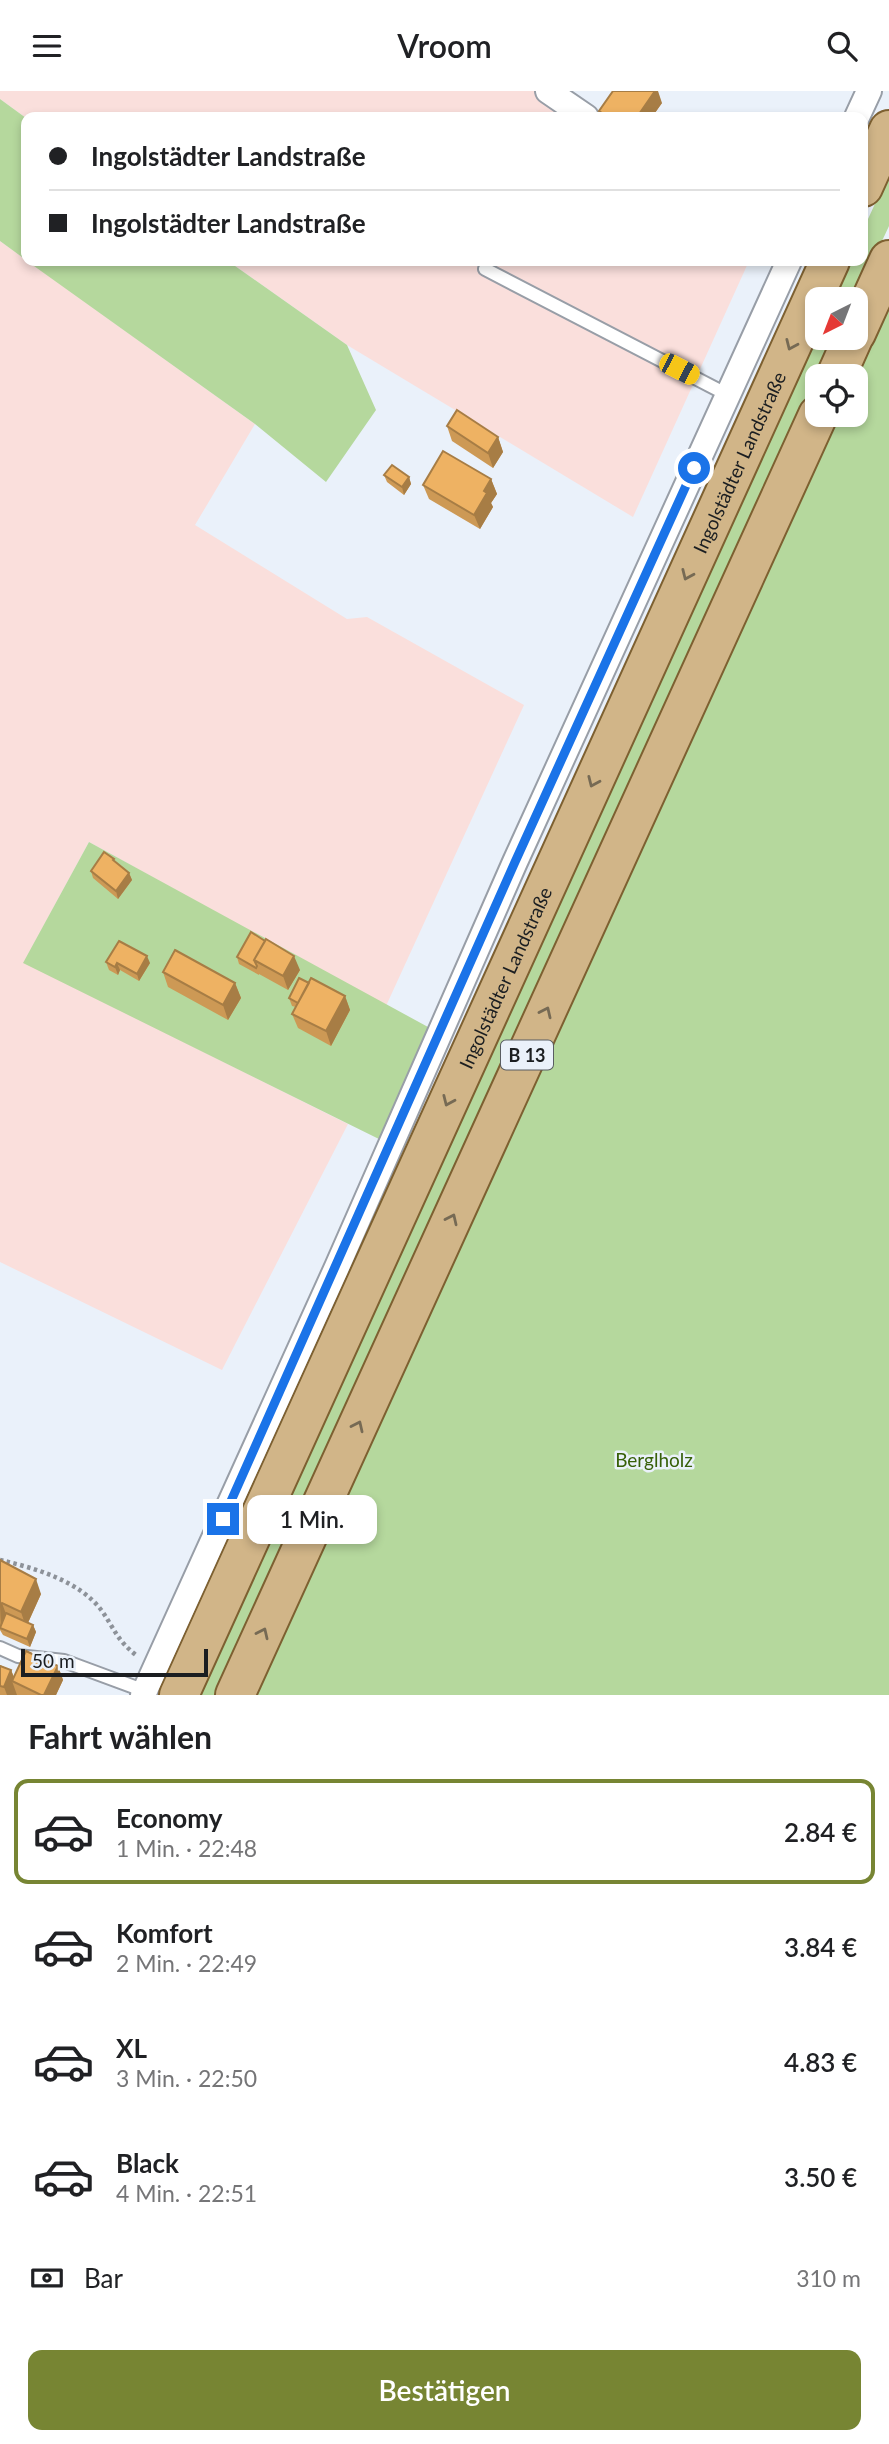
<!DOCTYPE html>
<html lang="de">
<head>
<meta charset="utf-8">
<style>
	body { margin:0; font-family:Lato,sans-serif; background:#f2f2f2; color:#202124; height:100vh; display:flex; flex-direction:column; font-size:26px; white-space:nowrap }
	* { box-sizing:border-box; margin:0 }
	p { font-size:23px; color:#757577 }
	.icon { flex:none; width:38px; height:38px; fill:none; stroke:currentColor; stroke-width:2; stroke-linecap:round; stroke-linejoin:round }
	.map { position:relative; height:1604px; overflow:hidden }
	.panel { display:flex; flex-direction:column; background:#fff; flex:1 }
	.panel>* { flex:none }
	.guide { position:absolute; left:21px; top:21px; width:847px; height:154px; border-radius:14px; box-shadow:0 4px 10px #0003; display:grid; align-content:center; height:154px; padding:0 28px; background:#fff }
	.needle { width:46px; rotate:222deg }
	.controls { position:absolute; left:805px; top:196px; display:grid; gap:14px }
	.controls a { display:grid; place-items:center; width:63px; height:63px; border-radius:14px; background:#fff; box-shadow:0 4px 10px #0003; font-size:35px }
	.scale { position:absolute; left:21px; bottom:18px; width:187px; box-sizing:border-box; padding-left:7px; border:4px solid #1b1e21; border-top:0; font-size:19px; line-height:24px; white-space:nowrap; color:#1b1e21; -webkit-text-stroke:5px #eaf1fa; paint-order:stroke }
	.end { position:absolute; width:32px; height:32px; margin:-16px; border:9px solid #1a73e8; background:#fff; box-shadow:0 0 0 4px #fff }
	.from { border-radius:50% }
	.bubble { position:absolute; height:49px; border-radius:14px; background:#fff; box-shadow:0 4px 10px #0003; font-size:23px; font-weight:600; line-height:49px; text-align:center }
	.car { position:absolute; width:21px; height:42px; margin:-21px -10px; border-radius:9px; box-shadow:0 0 5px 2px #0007; background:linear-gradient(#f5c518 24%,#345 0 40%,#f5c518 0 76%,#345 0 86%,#f5c518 0) }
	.guide b { display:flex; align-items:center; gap:24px; height:66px; font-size:26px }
	.guide b+b { border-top:2px solid #e0e0e0 }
	.guide i { width:18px; height:18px; background:#202124 }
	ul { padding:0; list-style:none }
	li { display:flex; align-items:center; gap:21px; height:105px; margin:0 14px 10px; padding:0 14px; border:4px solid transparent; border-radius:14px }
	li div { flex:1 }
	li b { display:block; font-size:26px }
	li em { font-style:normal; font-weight:600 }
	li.on { border-color:#778533 }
	li>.icon { width:63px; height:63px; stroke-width:1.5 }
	h2 { padding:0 28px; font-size:32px; line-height:84px }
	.pay { display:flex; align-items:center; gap:18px; height:77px; padding:0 28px; font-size:26px }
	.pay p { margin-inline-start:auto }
	.button { display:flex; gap:14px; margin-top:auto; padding:14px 28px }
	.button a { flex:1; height:80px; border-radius:14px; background:#778533; color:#fff; font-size:28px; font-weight:600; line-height:80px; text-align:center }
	header { display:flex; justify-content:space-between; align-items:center; height:91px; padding:0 28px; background:#fff; font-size:32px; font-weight:600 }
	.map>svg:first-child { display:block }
</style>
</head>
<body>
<header><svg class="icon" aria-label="menu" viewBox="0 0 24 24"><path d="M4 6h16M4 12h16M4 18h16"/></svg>Vroom<svg class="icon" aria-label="search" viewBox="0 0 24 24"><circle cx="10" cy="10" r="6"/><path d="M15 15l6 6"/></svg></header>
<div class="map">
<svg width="889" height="1604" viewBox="0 0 889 1604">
	<rect width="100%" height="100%" fill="#eaf1fa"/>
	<path fill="#fadfdc" d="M0,0H538L576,26L26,27L0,8Z
		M0,150L255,333L195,434L347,528L367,526L524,614L386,915L89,751L24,871L348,1033L222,1279L0,1171Z
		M228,170H749L633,426L347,254Z"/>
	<path fill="#b5d89d" d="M0,8L26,27V169L0,150Z
		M889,82V135L855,208H831L849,170H863V139Z
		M27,170H228L347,254L376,319L326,391L255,333Z
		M889,207V1604H252L836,324H856V285Z
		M817,238V247H838L817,285V292L218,1604H195Z
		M89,751L439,942L387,1052L23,872Z"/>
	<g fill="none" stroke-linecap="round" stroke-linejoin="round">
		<defs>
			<path id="service" d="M485,178L728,304
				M0,1557L18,1565L64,1570L145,1600"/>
			<path id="minor" d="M548,0L586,26
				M857,26L869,0
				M143,1604L337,1176L515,771L789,170"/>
			<g id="primary">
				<path d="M863,96L889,39"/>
				<path d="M856,242L889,169"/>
				<path d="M836,285L853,247"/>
				<path id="s1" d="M179,1604L830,170"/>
				<path d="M235,1604L818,324"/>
			</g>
		</defs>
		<use href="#service" stroke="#989ea7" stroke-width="16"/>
		<use href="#minor" stroke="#989ea7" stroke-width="28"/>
		<use href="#primary" stroke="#7d6031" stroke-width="42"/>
		<path stroke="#8d9299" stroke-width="4.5" stroke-dasharray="3.5 3.5" stroke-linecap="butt" d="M0,1469C35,1477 80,1490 102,1520C115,1539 117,1549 136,1564"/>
		<use href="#service" stroke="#fff" stroke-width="12"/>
		<use href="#minor" stroke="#fff" stroke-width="24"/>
		<use href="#primary" stroke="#d1b588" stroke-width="38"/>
	</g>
	<path fill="#cd9955" d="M662,12L652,26H601L599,20Z
		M447,335L498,346L503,361L493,377L452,350Z
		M384,384L409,386L411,393L404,404L387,391Z
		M491,388L497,403L491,412L493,416L480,438L429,408L423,394Z
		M115,771L129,782L132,789L118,808L93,787L91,780Z
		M237,866L300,879L288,899L259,883V884L239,873Z
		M106,871L150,872L139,890L120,879L118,884L109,879Z
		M163,881L235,892L241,907L228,929L168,896Z
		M309,892L345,905L350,919L331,955L298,937L292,923L296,916L292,915L289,907Z
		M0,1469L41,1503L28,1532L33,1534L36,1541L30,1556L3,1544L0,1539Z
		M0,1574L11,1579L14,1586L58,1575L63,1589L56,1604H0Z"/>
	<path fill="#a77d45" d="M655,0H658L662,12L652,26H637Z
		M498,346L503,361L493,377L488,362Z
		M409,386L411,393L404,404L402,396Z
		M491,388L497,403L491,412L493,416L480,438L474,424L484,400Z
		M129,782L132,789L118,808L116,800Z
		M147,865L150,872L139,890L137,883Z
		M294,865L300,879L288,899L283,885Z
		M117,872L120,879L118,884L115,876Z
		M235,892L241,907L228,929L223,914Z
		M345,905L350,919L331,955L326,940Z
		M36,1488L41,1503L26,1536L21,1521Z
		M2,1512L7,1526L1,1539L0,1515Z
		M33,1534L36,1541L30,1556L27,1548Z
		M58,1575L63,1589L56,1604H44Z
		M11,1579L16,1592L12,1590L17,1604H7L4,1596Z"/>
	<path fill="#eeb263" stroke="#a77d45" stroke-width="2" d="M613,0H655L637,26H608L599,20Z
		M457,319L498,346L488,362L447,335Z
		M443,360L491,388L484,400L487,402L474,424L423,394Z
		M392,374L409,386L402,396L384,384Z
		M104,761L114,768L113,769L129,782L116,800L91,780Z
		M251,841L265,850L254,869L257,875L256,877L237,866Z
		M266,848L294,865L283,885L254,869Z
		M119,850L147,865L137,883L117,872L115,876L106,871Z
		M175,859L235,892L223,914L163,881Z
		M299,887L309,892L298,912L289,907Z
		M311,887L345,905L326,940L292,923Z
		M0,1469L36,1488L21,1521L2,1512L0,1515Z
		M6,1522L33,1534L27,1548L0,1537Z
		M26,1560L58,1575L44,1604H41L12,1590Z
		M0,1575L11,1579L4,1596L0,1595Z"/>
	<defs><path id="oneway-chevron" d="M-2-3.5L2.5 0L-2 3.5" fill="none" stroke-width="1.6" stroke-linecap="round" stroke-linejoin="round" transform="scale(1.75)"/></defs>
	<g stroke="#766a54">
		<use href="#oneway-chevron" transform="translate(791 254) rotate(114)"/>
		<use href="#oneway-chevron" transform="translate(687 484) rotate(114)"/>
		<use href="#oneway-chevron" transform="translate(593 691) rotate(114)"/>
		<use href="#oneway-chevron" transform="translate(546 921) rotate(-65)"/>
		<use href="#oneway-chevron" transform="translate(448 1010) rotate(114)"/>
		<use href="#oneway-chevron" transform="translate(452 1128) rotate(-65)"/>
		<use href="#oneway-chevron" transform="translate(358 1335) rotate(-65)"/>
		<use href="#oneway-chevron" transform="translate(263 1542) rotate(-65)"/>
	</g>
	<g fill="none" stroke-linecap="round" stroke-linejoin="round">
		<path stroke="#1a73e8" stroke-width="9" d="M223,1428L515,771L694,377"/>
	</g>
	<g text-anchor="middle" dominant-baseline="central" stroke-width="5" stroke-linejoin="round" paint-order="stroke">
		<rect fill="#eaf1fa" stroke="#595d62" stroke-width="2" x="501" y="949.5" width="52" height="29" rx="5"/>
		<g font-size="18" font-weight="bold" fill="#1b1e21">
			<text x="527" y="964">B 13</text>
		</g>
		<g font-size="19" fill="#1b1e21" stroke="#eaf1fa">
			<text stroke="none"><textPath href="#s1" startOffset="1354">Ingolstädter Landstraße</textPath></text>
			<text stroke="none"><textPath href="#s1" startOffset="788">Ingolstädter Landstraße</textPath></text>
		</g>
		<g font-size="19" fill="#376009" stroke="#eaf1fa">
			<text x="654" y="1368">Berglholz</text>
		</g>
	</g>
</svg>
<div class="controls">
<a><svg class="needle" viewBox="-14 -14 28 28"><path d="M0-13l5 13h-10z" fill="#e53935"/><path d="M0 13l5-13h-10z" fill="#757577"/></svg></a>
<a><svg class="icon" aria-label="locate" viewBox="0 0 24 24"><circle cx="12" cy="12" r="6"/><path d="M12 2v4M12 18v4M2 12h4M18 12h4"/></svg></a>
</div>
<div class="scale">50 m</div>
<i class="end from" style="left:694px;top:377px"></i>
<i class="end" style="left:223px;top:1428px"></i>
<div class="bubble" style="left:247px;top:1404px;width:130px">1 Min.</div>
<i class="car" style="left:679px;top:278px;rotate:117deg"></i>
<div class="guide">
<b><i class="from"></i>Ingolstädter Landstraße</b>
<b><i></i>Ingolstädter Landstraße</b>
</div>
</div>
<section class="panel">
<h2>Fahrt wählen</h2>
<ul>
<li class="on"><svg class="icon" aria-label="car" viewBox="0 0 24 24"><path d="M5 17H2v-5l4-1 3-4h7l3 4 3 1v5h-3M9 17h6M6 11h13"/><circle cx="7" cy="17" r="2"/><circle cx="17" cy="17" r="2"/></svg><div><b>Economy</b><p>1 Min. · 22:48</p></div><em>2.84 €</em></li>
<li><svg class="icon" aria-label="car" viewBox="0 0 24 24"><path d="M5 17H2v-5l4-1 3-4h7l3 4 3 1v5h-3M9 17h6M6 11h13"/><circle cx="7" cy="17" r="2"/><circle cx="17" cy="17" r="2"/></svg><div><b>Komfort</b><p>2 Min. · 22:49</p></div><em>3.84 €</em></li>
<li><svg class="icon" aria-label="car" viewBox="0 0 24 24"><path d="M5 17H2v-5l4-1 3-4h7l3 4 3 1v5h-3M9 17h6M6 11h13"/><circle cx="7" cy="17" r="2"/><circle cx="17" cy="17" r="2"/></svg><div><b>XL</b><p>3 Min. · 22:50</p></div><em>4.83 €</em></li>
<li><svg class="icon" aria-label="car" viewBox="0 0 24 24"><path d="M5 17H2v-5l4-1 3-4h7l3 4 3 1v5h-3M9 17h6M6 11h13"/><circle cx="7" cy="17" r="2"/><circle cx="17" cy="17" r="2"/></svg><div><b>Black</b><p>4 Min. · 22:51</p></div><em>3.50 €</em></li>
</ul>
<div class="pay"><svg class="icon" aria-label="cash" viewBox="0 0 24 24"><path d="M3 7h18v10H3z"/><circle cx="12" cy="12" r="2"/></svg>Bar<p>310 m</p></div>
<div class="button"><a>Bestätigen</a></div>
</section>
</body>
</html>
